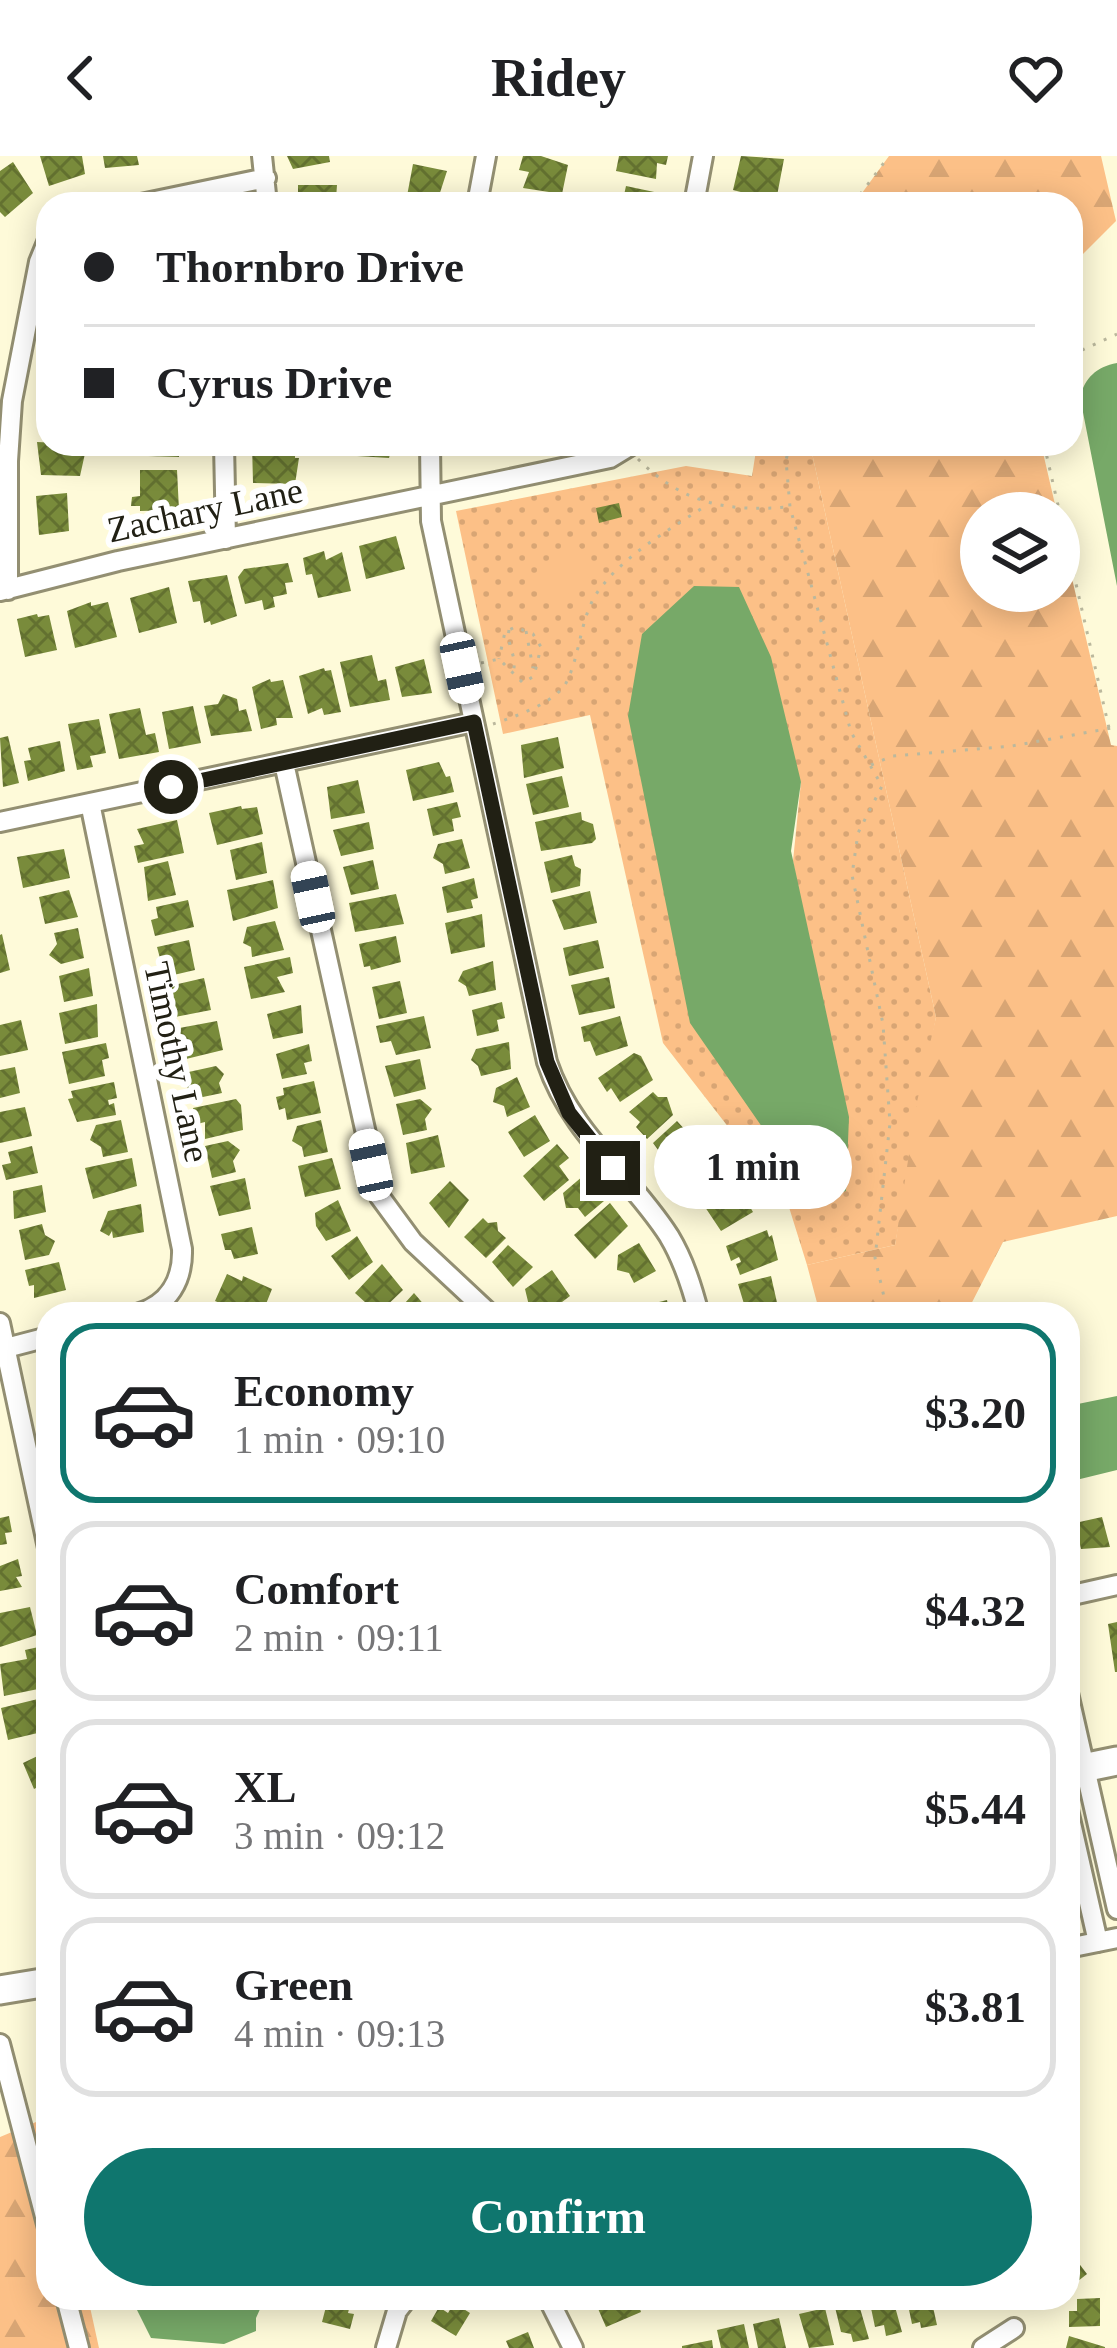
<!DOCTYPE html>
<html lang="en">
<head>
<meta charset="utf-8">
<style>
	body { margin:0; font-family:"Times New Roman",serif; background:#f6f6f6; color:#202124; height:100vh; display:flex; flex-direction:column; font-size:45px; white-space:nowrap }
	* { box-sizing:border-box; margin:0 }
	p { font-size:39px; color:#757577 }
	.icon { flex:none; width:66px; height:66px; fill:none; stroke:currentColor; stroke-width:2; stroke-linecap:round; stroke-linejoin:round }
	.map { position:relative; flex:1; overflow:hidden }
	.details { position:absolute; left:36px; top:1146px; width:1044px; height:1008px; display:flex; flex-direction:column; background:#fff; border-radius:36px; box-shadow:0 6px 30px #0003 }
	.details>* { flex:none }
	.banner { position:absolute; left:36px; top:36px; width:1047px; height:264px; border-radius:36px; box-shadow:0 6px 30px #0003; display:grid; align-content:center; height:264px; padding:0 48px; background:#fff }
	.controls { position:absolute; left:960px; top:336px; display:grid; gap:24px }
	.controls a { display:grid; place-items:center; width:120px; height:120px; border-radius:50%; background:#fff; box-shadow:0 6px 30px #0003; font-size:60px }
	.end { position:absolute; width:54px; height:54px; margin:-27px; border:15px solid #212014; background:#fff; box-shadow:0 0 0 6px #fff }
	.from { border-radius:50% }
	.bubble { position:absolute; height:84px; border-radius:42px; background:#fff; box-shadow:0 6px 30px #0003; font-size:39px; font-weight:800; line-height:84px; text-align:center }
	.car { position:absolute; width:36px; height:72px; margin:-36px -18px; border-radius:15px; box-shadow:0 0 9px 3px #0007; background:linear-gradient(#fff 24%,#345 0 40%,#fff 0 76%,#345 0 86%,#fff 0) }
	.banner b { display:flex; align-items:center; gap:42px; height:114px; font-size:45px }
	.banner b+b { border-top:3px solid #e0e0e0 }
	.banner i { width:30px; height:30px; background:#202124 }
	ul { padding:21px 0 0; list-style:none }
	li { display:flex; align-items:center; gap:36px; height:180px; margin:0 24px 18px; padding:0 24px; border:6px solid #e0e0e0; border-radius:36px }
	li div { flex:1 }
	li b { display:block; font-size:45px }
	li em { font-style:normal; font-weight:800 }
	li.current { border-color:#0f766e }
	li>.icon { width:108px; height:108px; stroke-width:1.5 }
	.action { display:flex; gap:24px; margin-top:auto; padding:24px 48px }
	.action a { flex:1; height:138px; border-radius:72px; background:#0f766e; color:#fff; font-size:48px; font-weight:800; line-height:138px; text-align:center }
	header { display:flex; justify-content:space-between; align-items:center; height:156px; padding:0 48px; background:#fff; font-size:54px; font-weight:800 }
	.map>svg:first-child { display:block }
</style>
</head>
<body>
<header><svg class="icon" aria-label="back" viewBox="0 0 24 24"><path d="M15 5l-7 7 7 7"/></svg>Ridey<svg class="icon" aria-label="heart" viewBox="0 0 24 24"><path d="M12 20l-8-8c-3-5 5-10 8-4 3-6 11-1 8 4z"/></svg></header>
<div class="map">
<svg width="1117" height="2192" viewBox="0 0 1117 2192">
	<defs>
		<pattern id="green-dots" width="8" height="8" patternUnits="userSpaceOnUse" patternTransform="scale(3)"><rect width="8" height="8" fill="#fcc087"/><path d="M2 2h.1M6 6h.1" fill="none" stroke="#d8a574" stroke-width="1.8" stroke-linecap="round"/></pattern>
		<pattern id="forest-firs" width="22" height="20" patternUnits="userSpaceOnUse" patternTransform="scale(3)"><rect width="22" height="20" fill="#fcc087"/><path d="M5 1l3.5 6h-7zM16 11l3.5 6h-7z" fill="#d8a574"/></pattern>
		<pattern id="building-cross-hatch" width="8" height="8" patternUnits="userSpaceOnUse" patternTransform="scale(3)"><rect width="8" height="8" fill="#798b3b"/><path d="M0 0l8 8M0 8l8-8" fill="none" stroke="#637130"/></pattern>
	</defs>
	<rect width="100%" height="100%" fill="#fefad9"/>
	<path fill="url(#green-dots)" fill-rule="evenodd" d="M757,288H810L936,861L895,1089L807,1109L788,1048L663,887L590,559L503,578L456,355L686,310L752,320ZM642,478L801,626L793,705L803,762Z"/>
	<path fill="url(#forest-firs)" d="M889,0H1101L1116,65L1071,110V48H854Z
		M810,288H1041L1057,357H981V435H1059V367L1111,589L1117,590V1060L1003,1086L966,1158H820L807,1109L895,1089L917,946L936,861Z
		M48,1961V2142H88L99,2192H0V1981Z"/>
	<path fill="#fcc087" d="M577,388L598,414L554,449L533,424Z"/>
	<path fill="#77a968" d="M1117,207V430L1080,241C1085,222 1096,211 1117,207Z
		M694,430L739,431L771,501L801,626L791,695L849,961L846,1035L814,1046L690,867L628,560L642,478Z
		M1117,1240V1314L1068,1326V1250Z
		M140,2142H265L256,2162V2175L224,2188L151,2182L135,2150Z"/>
	<path fill="url(#building-cross-hatch)" d="M40,0H82L85,18L49,30Z
		M103,0H137L139,9L105,12Z
		M287,0H329L330,6L293,13Z
		M523,0H541L568,9L562,38L523,32L529,16L519,14Z
		M619,0H668L666,9L657,7L656,23L616,15Z
		M741,0L784,3L776,45L733,34Z
		M13,6L33,37L5,61L0,56V15Z
		M413,8L447,15L437,46L407,40Z
		M298,29H337L336,43L340,48H298Z
		M626,30L659,37L657,48H622Z
		M42,230L48,231V265H38Z
		M37,286L80,288V293H86L80,320L41,319Z
		M149,288H179V301L148,300Z
		M252,288H269L270,295L295,296V302H299L295,328L253,327Z
		M358,288H393L389,302L357,300Z
		M140,314H177L179,354L140,355V350H131L132,341L140,340Z
		M67,337L69,375L39,379L36,340Z
		M619,347L622,361L599,367L596,352Z
		M396,380L405,413L366,423L359,390Z
		M324,395L326,404L342,396L351,435L318,442L312,418L306,419L303,402Z
		M288,407L293,426L285,427L287,438L273,441L275,451L264,454L262,444L245,448L238,421L244,413Z
		M227,419L237,460L211,469L210,465L204,467L200,445L193,446L188,425Z
		M169,431L177,467L139,477L130,442Z
		M91,446V450L108,446L117,481L75,492L67,455Z
		M37,458L38,461L49,459L57,494L25,501L17,463Z
		M372,499L378,525L386,523L390,544L350,551L340,506Z
		M424,503L432,537L402,541L395,511Z
		M324,512L325,515L331,514L341,556L324,559L322,552L308,558L299,520Z
		M270,523L271,526L283,524L293,562H276L277,569L261,573L252,531Z
		M223,538L237,543L239,555L246,553L252,575L211,580L204,550L218,548Z
		M193,550L201,587L169,593L162,556Z
		M140,552L146,579L155,577L159,596L119,603L109,558Z
		M99,563L106,597L90,600L93,611L77,614L68,568Z
		M8,580L19,627L3,631L0,582Z
		M558,581L564,612L524,622L521,589Z
		M60,585L65,615L28,625L24,605L31,604L28,592Z
		M439,606L446,621L450,620L454,636L413,645L406,614Z
		M562,620L569,651L533,659L526,628Z
		M358,624L365,657L331,663L327,631Z
		M457,646L461,661L452,663L454,675L433,680L427,653Z
		M241,650L242,653L257,651L263,678L217,689L209,657Z
		M581,656L582,664L593,668L596,683L592,687L541,695L535,666Z
		M177,664L184,697L138,707L134,690L144,688L137,673Z
		M369,666L374,693L341,700L333,674Z
		M462,683L470,712L445,718L443,708L433,702L438,688Z
		M262,686L267,717L236,724L230,694Z
		M64,693L70,722L23,732L17,701Z
		M572,699L575,710L581,713L580,730L551,737L544,706Z
		M373,704L379,733L351,739L343,711Z
		M168,705L176,739L148,745L144,711Z
		M474,722L478,742L471,744L473,752L447,757L442,731Z
		M273,724L278,752L233,765L227,734Z
		M69,734L78,761L45,768L39,741Z
		M590,735L597,767L564,774L552,744Z
		M396,738L404,768L355,776L349,747Z
		M188,744L194,771L155,780L151,764L158,762L156,751Z
		M482,758L485,791L451,798L445,767Z
		M275,765L284,794L252,801L251,791L243,787L247,771Z
		M78,772L84,802L61,808L49,799L57,788L54,777Z
		M2,778L10,814L0,817V779Z
		M396,780L401,806L371,814L370,810L364,811L359,788Z
		M189,784L195,814L165,821L157,791Z
		M598,784L604,812L569,820L563,792Z
		M290,801L293,817L277,821L285,836L251,843L244,811Z
		M493,805L496,834L469,840L466,830L458,825L463,815Z
		M89,812L93,840L64,846L59,820Z
		M609,821L615,852L579,859L571,829Z
		M204,822L211,854L175,861L165,831Z
		M400,825L407,857L379,863L372,831Z
		M502,846L505,862L497,864L499,875L477,880L472,854Z
		M97,848L98,881L65,888L59,857Z
		M301,849L303,877L273,883L267,858Z
		M424,860L431,892L396,899L391,885L380,887L376,870Z
		M620,860L628,890L596,900L590,885L584,886L581,871Z
		M21,864L28,894L0,900V869Z
		M217,865L223,894L186,903L183,889L178,890L174,873Z
		M509,886L511,913L481,920L478,910L471,904L476,893Z
		M106,887L109,902L102,904L105,920L69,928L62,896Z
		M309,888L312,905L304,907L307,918L282,923L276,898Z
		M634,897L641,900L653,924L620,946L611,932L607,936L598,922Z
		M420,903L426,933L394,941L385,910Z
		M216,910L224,918L219,927L222,937L198,942L196,931L188,933L184,917Z
		M15,911L20,937L0,942V914Z
		M517,921L530,951L507,961L504,950L493,946L496,932Z
		M314,925L321,957L287,964L285,952L279,954L276,941L284,939L283,932Z
		M114,926L117,942L108,944L109,949L114,947L116,959L77,966L68,943L73,942L71,935Z
		M653,936L658,941H667L673,959L647,983L636,971L640,966L629,956Z
		M236,943L241,949L243,974L205,983V966L197,968L193,952Z
		M420,943L432,953L425,963L427,974L403,979L396,948Z
		M25,951L32,980L0,987V956Z
		M535,959L550,985L524,1001L508,976Z
		M121,964L128,996L103,1001L101,991L90,984L96,969Z
		M321,964L328,996L304,1001L302,991L292,985L297,970Z
		M677,965L698,988L672,1013L653,987Z
		M438,979L445,1011L411,1018L406,987Z
		M228,985L240,994L233,1005L236,1016L212,1022L205,990Z
		M714,986L735,1011L696,1040L676,1018Z
		M557,988L569,1002L559,1010L569,1024L544,1045L523,1020Z
		M32,990L38,1017L6,1024L2,1009L11,1007L8,996Z
		M132,1002L137,1030L93,1043L85,1012Z
		M332,1002L341,1033L305,1041L298,1010Z
		M583,1020L604,1045L585,1061L578,1052H566L563,1037Z
		M245,1022L251,1053L219,1060L210,1030Z
		M450,1025L469,1044L449,1072L429,1047Z
		M736,1027L753,1056L721,1075L703,1048Z
		M42,1029L46,1056L14,1063L13,1035Z
		M338,1044L351,1075L326,1085L316,1070L315,1057Z
		M610,1047L628,1070L595,1103L574,1079Z
		M141,1048L144,1076L113,1082L112,1075L109,1080L100,1075L108,1055Z
		M483,1062L488,1067L497,1066L498,1075L506,1082L486,1102L464,1081Z
		M42,1068L45,1079L55,1085L49,1099L25,1104L19,1074Z
		M252,1071L258,1098L234,1103L231,1094H225L221,1078Z
		M767,1074L769,1081L772,1079L778,1104L740,1119L736,1108L741,1106L739,1101L731,1105L726,1090Z
		M357,1080L373,1106L349,1124L331,1100Z
		M639,1087L656,1115L634,1127L629,1117L617,1114L618,1099Z
		M508,1089L533,1111L513,1131L492,1106Z
		M59,1106L66,1134L34,1142V1129L29,1130L25,1114Z
		M382,1108L403,1134L378,1158L355,1137Z
		M552,1114L570,1140L546,1158H531L525,1133Z
		M227,1118L242,1125L243,1120L272,1133L262,1158H246L215,1145Z
		M771,1120L778,1151L747,1158L738,1128Z
		M414,1137L432,1158H395Z
		M667,1144L670,1158H632L631,1153Z
		M9,1360L12,1376L5,1377L7,1388L0,1389V1362Z
		M1102,1361L1110,1391L1081,1393L1075,1367Z
		M18,1403L22,1420L16,1421L22,1431L0,1435V1410Z
		M30,1451L37,1479L0,1491V1457Z
		M1117,1466V1516H1115L1108,1468Z
		M43,1490L48,1514L42,1515L46,1518L48,1531L4,1540L0,1508L27,1503L25,1494Z
		M42,1542L46,1560L38,1561L42,1576L8,1584L1,1552Z
		M48,1595V1626L34,1633L23,1607Z
		M1071,2097L1087,2118L1068,2133V2099Z
		M607,2142H636L641,2156L606,2171L596,2148Z
		M857,2142L869,2183L853,2186L851,2178L841,2176L834,2147Z
		M931,2142L937,2169L921,2172L920,2166L912,2168L907,2144Z
		M1100,2142V2170L1069,2171V2155H1077V2143Z
		M328,2143L350,2149L348,2157L354,2158L350,2173L322,2166Z
		M454,2147L470,2157L456,2180L431,2165L439,2151L448,2157Z
		M894,2147L902,2176L886,2180L884,2169L875,2171L871,2152Z
		M825,2152L834,2189L809,2192L799,2158Z
		M779,2162L786,2192H758L753,2168Z
		M744,2168L749,2192H721L717,2174Z
		M528,2176L534,2192H509L506,2185Z
		M1069,2180L1105,2191V2192H1066Z
		M712,2184L713,2192H682V2190Z"/>
	<g fill="none" stroke-linecap="round" stroke-linejoin="round">
		<defs>
			<path id="minor" d="M262,0L267,48
				M141,48L266,22
				M477,48L486,0
				M694,48L703,0
				M224,288L226,383
				M430,288L431,365L547,906C571,978 630,1019 669,1080C684,1105 692,1131 699,1158
				M8,434V305L12,245L39,106L48,84
				M0,435L118,405L610,302L633,288
				M284,607L380,1041L413,1086L490,1158
				M90,647L182,1093C183,1124 169,1149 137,1158
				M0,666L474,566
				M0,1167L48,1392
				M6,1192L48,1181
				M1068,1440L1117,1429
				M1068,1537L1117,1753
				M1068,1654L1098,1786
				M1068,1792L1117,1782
				M0,1888L48,2072
				M66,2142L79,2192
				M548,2142L573,2192
				M386,2192L397,2155L407,2142
				M983,2192L1014,2172"/>
			<path id="secondary" d="M1068,1615L1117,1605
				M0,1834L48,1826"/>
		</defs>
		<use href="#minor" stroke="#938f72" stroke-width="24"/>
		<use href="#secondary" stroke="#938f72" stroke-width="33"/>
		<path stroke="#bbb89d" stroke-width="3" stroke-dasharray="3 9" stroke-linecap="butt" d="M853,48L889,0
			M1071,199L1117,178
			M790,288L786,304L790,351L851,576L882,630L858,677L852,719L883,868L890,967L875,1102L888,1158
			M1044,288L1109,572
			M638,303C683,348 727,356 788,351
			M509,474C506,489 518,501 513,516
			M526,475L533,512
			M481,507L499,503L523,527L534,520L541,491L533,478L515,471L505,476L499,503
			M493,568C514,561 555,547 566,527C582,496 579,458 602,430C629,396 672,372 707,349
			M871,609L892,600L1012,590L1117,571"/>
		<use href="#minor" stroke="#fff" stroke-width="18"/>
		<use href="#secondary" stroke="#fff" stroke-width="27"/>
	</g>
	<g fill="none" stroke-linecap="round" stroke-linejoin="round">
		<path stroke="#212014" stroke-width="15" d="M171,631L474,566L547,906L569,957L613,1012"/>
	</g>
	<g text-anchor="middle" dominant-baseline="central" stroke-width="12" stroke-linejoin="round" paint-order="stroke">
		<g font-size="36" fill="#212014" stroke="#fff">
			<text transform="translate(205 354) rotate(-12)">Zachary Lane</text>
			<text transform="translate(177 906) rotate(78)">Timothy Lane</text>
		</g>
	</g>
</svg>
<div class="controls">
<a><svg class="icon" aria-label="layers" viewBox="0 0 24 24"><path d="M12 4l9 5-9 5-9-5zM3 14l9 5 9-5"/></svg></a>
</div>
<i class="end from" style="left:171px;top:631px"></i>
<i class="end" style="left:613px;top:1012px"></i>
<div class="bubble" style="left:654px;top:969px;width:198px">1 min</div>
<i class="car" style="left:462px;top:512px;rotate:168deg"></i>
<i class="car" style="left:313px;top:741px;rotate:348deg"></i>
<i class="car" style="left:371px;top:1009px;rotate:348deg"></i>
<div class="banner">
<b><i class="from"></i>Thornbro Drive</b>
<b><i></i>Cyrus Drive</b>
</div>
<section class="details">
<ul>
<li class="current"><svg class="icon" aria-label="car" viewBox="0 0 24 24"><path d="M5 17H2v-5l4-1 3-4h7l3 4 3 1v5h-3M9 17h6M6 11h13"/><circle cx="7" cy="17" r="2"/><circle cx="17" cy="17" r="2"/></svg><div><b>Economy</b><p>1 min · 09:10</p></div><em>$3.20</em></li>
<li><svg class="icon" aria-label="car" viewBox="0 0 24 24"><path d="M5 17H2v-5l4-1 3-4h7l3 4 3 1v5h-3M9 17h6M6 11h13"/><circle cx="7" cy="17" r="2"/><circle cx="17" cy="17" r="2"/></svg><div><b>Comfort</b><p>2 min · 09:11</p></div><em>$4.32</em></li>
<li><svg class="icon" aria-label="car" viewBox="0 0 24 24"><path d="M5 17H2v-5l4-1 3-4h7l3 4 3 1v5h-3M9 17h6M6 11h13"/><circle cx="7" cy="17" r="2"/><circle cx="17" cy="17" r="2"/></svg><div><b>XL</b><p>3 min · 09:12</p></div><em>$5.44</em></li>
<li><svg class="icon" aria-label="car" viewBox="0 0 24 24"><path d="M5 17H2v-5l4-1 3-4h7l3 4 3 1v5h-3M9 17h6M6 11h13"/><circle cx="7" cy="17" r="2"/><circle cx="17" cy="17" r="2"/></svg><div><b>Green</b><p>4 min · 09:13</p></div><em>$3.81</em></li>
</ul>
<div class="action"><a>Confirm</a></div>
</section>
</div>
</body>
</html>
